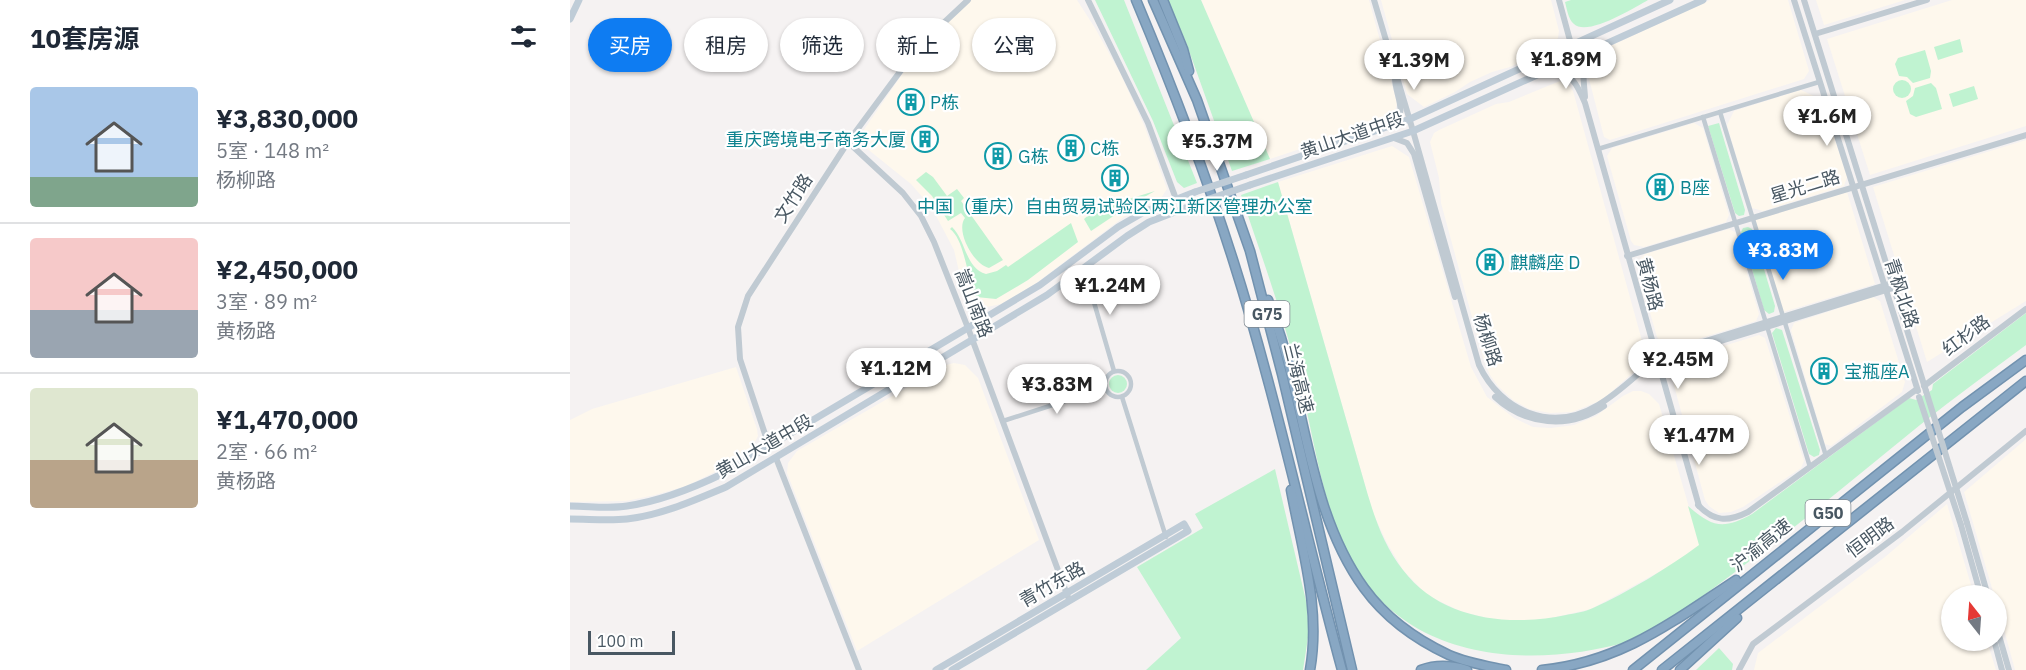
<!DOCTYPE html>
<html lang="zh">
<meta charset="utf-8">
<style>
body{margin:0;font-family:"IBM Plex Sans","Noto Sans SC",sans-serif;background:#f2f2f3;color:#1f2937;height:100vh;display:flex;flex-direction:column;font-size:22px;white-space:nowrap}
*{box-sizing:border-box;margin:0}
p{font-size:20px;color:#747a83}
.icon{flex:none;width:33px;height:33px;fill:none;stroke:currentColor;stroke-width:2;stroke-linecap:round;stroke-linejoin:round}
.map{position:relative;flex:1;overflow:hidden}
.side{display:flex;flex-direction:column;background:#fff;width:570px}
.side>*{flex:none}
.hud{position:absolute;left:18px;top:18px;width:570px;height:54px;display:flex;gap:12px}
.needle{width:39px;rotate:343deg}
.tools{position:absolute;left:1371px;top:585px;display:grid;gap:12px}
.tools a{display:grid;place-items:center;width:66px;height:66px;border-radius:50%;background:#fff;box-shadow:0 2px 4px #0004;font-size:30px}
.scale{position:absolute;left:18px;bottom:15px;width:87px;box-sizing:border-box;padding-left:6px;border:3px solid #485762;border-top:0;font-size:16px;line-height:21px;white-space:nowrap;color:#485762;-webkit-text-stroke:4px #fff;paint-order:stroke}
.price{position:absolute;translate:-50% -51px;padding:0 14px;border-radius:21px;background:#fff;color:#222;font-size:20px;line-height:39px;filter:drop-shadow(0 2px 3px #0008)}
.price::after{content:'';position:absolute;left:50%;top:36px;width:18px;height:14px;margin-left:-9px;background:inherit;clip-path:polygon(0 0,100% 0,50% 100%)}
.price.current{background:#0e7cf2;color:#fff}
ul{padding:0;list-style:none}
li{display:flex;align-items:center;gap:18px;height:150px;padding:0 30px}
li+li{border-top:2px solid #e0e1e3}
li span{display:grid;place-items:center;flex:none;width:168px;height:120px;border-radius:6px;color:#555}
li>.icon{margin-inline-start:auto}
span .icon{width:72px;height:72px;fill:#fffc;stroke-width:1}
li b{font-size:26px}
h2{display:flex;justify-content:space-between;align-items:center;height:72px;padding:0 30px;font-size:26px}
.chip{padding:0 21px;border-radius:27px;background:#fff;box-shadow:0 2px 4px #0004;font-size:21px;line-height:54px}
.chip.current{background:#0e7cf2;color:#fff}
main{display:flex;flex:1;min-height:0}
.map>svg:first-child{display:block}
</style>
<main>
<section class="side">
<h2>10套房源<svg class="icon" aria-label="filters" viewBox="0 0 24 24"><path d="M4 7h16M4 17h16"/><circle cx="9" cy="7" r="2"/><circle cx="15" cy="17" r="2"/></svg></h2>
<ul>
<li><span style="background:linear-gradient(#a9c7e8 75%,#7fa58c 0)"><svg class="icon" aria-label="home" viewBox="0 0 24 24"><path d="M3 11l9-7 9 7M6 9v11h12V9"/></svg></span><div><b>¥3,830,000</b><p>5室 · 148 m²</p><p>杨柳路</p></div></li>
<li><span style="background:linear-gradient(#f6c9c9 60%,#9aa5b1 0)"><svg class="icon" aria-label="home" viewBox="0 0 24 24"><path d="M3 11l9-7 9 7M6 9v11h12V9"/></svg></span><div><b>¥2,450,000</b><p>3室 · 89 m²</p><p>黄杨路</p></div></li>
<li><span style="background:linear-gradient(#dfe7d0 60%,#b9a48a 0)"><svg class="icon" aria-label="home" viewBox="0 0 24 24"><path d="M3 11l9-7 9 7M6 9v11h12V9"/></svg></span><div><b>¥1,470,000</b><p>2室 · 66 m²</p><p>黄杨路</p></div></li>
</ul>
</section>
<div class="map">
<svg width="1456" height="670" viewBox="0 0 1456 670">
<rect width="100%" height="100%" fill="#f5f2f2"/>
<!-- commercial -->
<g fill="#fef8ed">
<polygon points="401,0 507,0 525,28 550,73 574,125 597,189 591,198 555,216 465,284 431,304 417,307 404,302 398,297 392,284 384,250 362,208 341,184 295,147 293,131 351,47"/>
<polygon points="631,0 799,0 827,103 824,116 820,119 700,159"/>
<polygon points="811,0 981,0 989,31 988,38 980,49 940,67 922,72 900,82 885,92 854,107 837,94"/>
<polygon points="1140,0 1218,0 1239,71 1234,79 1040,140 1034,137 1018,75 1019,64 1023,54"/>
<polygon points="1246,0 1335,0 1254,25"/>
<polygon points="1382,0 1456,0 1456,126 1300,175 1257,39"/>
<polygon points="990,81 999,86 1003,91 1074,348 1074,356 1067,369 1032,400 1002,412 980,413 959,409 943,400 928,386 920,375 914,361 871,203 869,178 860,142 864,133 869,130 926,104 939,102"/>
<polygon points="1231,90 1252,100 1277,177 1274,186 1193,211 1182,208 1157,125 1164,111"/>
<polygon points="1124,123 1133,128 1159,215 1156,222 1074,247 1064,245 1061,241 1037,156 1042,148"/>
<polygon points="1456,140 1456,301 1357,362 1303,187"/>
<polygon points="822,146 839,157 901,367 917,397 944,418 963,427 981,428 1004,425 1026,416 1053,396 1063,391 1071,391 1079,394 1089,404 1130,545 1107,562 1021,609 972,620 929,621 890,611 857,595 833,570 817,543 803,513 708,182"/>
<polygon points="1277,192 1305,284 1213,312 1185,220"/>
<polygon points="1159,229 1165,232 1189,314 1186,321 1102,347 1095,346 1087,337 1068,271 1070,259 1075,254"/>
<polygon points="1303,297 1310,301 1335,382 1332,392 1261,446 1255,444 1221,330 1224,323"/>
<polygon points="1189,335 1195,338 1234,461 1231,468 1173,507 1161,512 1149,513 1139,506 1135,500 1102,378 1103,369 1105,364 1115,358"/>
<polygon points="384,363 395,365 408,378 469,540 287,651 217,473 218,463 227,451 376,365"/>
<polygon points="166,367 187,429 188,436 181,450 151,469 116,486 85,495 56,501 0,502 0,420 22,409"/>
<polygon points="1456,439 1456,670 1445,670 1427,604 1426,596 1424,595 1394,492"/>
<polygon points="1377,504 1404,595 1382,596 1382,640 1417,641 1426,670 1184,670 1188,653 1315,557"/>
</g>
<!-- green -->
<g fill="#c0f3d1">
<polygon points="525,0 554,0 627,183 614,188 607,182 583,121"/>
<polygon points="598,0 631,0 700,159 662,171 617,45"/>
<path d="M1001 0H1078C1064 8 1017 37 1004 24 998 19 997 9 995 2Z"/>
<polygon points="1390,39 1393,52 1368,60 1364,47"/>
<polygon points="1355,50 1361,71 1360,78 1343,83 1337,77 1329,76 1325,64 1328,58"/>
<circle cx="1332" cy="89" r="9"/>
<polygon points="1361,83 1366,88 1372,109 1346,117 1340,114 1336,101 1343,96 1345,88"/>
<polygon points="1404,86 1408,99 1383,107 1379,94"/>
<polygon points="1149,123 1175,210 1174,215 1169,216 1165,213 1138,126"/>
<path d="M356 172 363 177 377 196 387 189 394 198 391 201 433 260 419 268C404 265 385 231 395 218L391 213 378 221 362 196 346 180Z"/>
<path d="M708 182 793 478C802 510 812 544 833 570 871 620 939 627 996 615 1005 613 1015 612 1023 608 1058 592 1098 568 1129 545L1118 506C1142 527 1153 530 1182 514L1339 398 1346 400 1362 390 1363 384 1456 313V345C1421 371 1385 397 1350 425 1294 470 1239 517 1181 560 1142 589 1104 620 1061 641 959 670 835 662 780 558 749 499 744 430 726 367 711 309 690 252 671 195Z"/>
<polygon points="585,191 560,205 521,231 514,219 534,202 549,202"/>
<path d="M501 223 508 242 458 280 426 299 406 297C397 279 395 240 380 229L382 227C396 240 395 268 416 274L427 271 436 265 438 267Z"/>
<polygon points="1178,227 1182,229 1205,306 1204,312 1199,314 1194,310 1171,232 1173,228"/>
<polygon points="1206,328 1212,330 1250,450 1249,455 1244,457 1239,454 1202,333"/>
<circle cx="548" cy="384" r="9"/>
<polygon points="705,469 737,605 739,631 733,670 576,670 611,638 567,567 633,528 625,514"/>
<polygon points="1149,648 1163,664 1162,670 1126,670"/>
</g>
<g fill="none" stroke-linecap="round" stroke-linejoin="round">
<defs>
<g id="motorway">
<path d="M566 0C602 86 635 172 663 260 706 395 735 534 772 670"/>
<polyline points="583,0 627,100 680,251 712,374 782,670"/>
<polyline points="593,0 613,49 619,71"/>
<path d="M698 300C707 324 715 349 721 374 739 446 749 526 794 588 815 617 847 640 879 655 897 663 917 666 936 670"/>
<path d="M721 490C732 550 751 609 740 670"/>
<path d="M851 670C867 664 881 665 897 670"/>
<path d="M972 670C1051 662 1102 622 1166 580"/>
<polyline points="1063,670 1392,407 1456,360"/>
<polyline points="1092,670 1456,381"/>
<polyline points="1110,670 1167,618"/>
</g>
</defs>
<!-- motorway casing -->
<use href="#motorway" stroke="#7292af" stroke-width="11"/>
<!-- minor -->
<g stroke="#c0cad2" stroke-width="4.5">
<polyline points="1150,112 1256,456"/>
<polyline points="1133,117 1240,467"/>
<polyline points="1028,149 1249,82"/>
<polyline points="514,268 544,371"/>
<circle cx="548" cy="384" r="13"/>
<polyline points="552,397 596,537"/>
<polyline points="433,421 535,388"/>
</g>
<!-- tertiary -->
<g stroke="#c0cad2" stroke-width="6">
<polyline points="518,0 578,123 606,199"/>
<path d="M804 0 843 131 909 365C931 412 982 433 1028 405 1049 393 1067 374 1086 359L1094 354 1322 283"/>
<polyline points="989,0 1005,59"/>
<polyline points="1224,0 1348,391"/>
<polyline points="1234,0 1356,391"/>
<polyline points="1245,34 1357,0"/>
<path d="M979 71C1002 72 1007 84 1015 103L1129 506"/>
<path d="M1015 97C1014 79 1009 63 1024 51"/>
<path d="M824 124C838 112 825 94 825 78"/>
<polyline points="824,138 837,143 844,154 885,297"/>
<polyline points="278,142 333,193 351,216 364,242 398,328 498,597"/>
<polyline points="1057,256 1456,135"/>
<polyline points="1079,370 1088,362 1102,356 1323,288"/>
<polyline points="1354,386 1456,309"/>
<path d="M925 397C955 425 999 430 1034 406"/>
<polyline points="199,446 170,359 168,327 178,296 278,142 349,46 398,0"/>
<polyline points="206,458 289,670"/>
<path d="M1128 505C1144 522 1158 522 1178 512L1347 389"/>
<polyline points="1397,523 1418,596"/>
<polyline points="1391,525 1411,596"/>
<polyline points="1426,625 1439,670"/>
<polyline points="1424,640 1432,670"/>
<polyline points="1169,670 1183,644 1332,532 1456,431"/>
</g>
<!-- secondary -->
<g stroke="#bfccd7" stroke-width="7">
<polyline points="0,19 9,0"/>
<polyline points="676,175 840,119 1100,0"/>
<polyline points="680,185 843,131 1133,0"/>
<path d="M0 506C19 506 39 509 57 506 91 501 121 489 152 474L470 285 548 227 574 212 625 192"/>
<path d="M0 519C19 519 39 521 57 519 92 515 125 500 156 487L477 295 557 236 579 222 628 203"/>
<polyline points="366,670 614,524 618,531 382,670"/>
</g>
<!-- motorway -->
<use href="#motorway" stroke="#88a7c3" stroke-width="8"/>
<!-- tertiary-bridge -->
<g stroke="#c0cad2" stroke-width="6">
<polyline points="1356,391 1397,523"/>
<polyline points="1349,397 1391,525"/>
</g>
<!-- secondary-bridge -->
<g stroke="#bfccd7" stroke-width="7">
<polyline points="625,192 676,175"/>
<polyline points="628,203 680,185"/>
</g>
</g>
<!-- icons -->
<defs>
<symbol id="building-ring" viewBox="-11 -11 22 22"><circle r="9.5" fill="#fff" stroke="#0f9aa8" stroke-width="1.5"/><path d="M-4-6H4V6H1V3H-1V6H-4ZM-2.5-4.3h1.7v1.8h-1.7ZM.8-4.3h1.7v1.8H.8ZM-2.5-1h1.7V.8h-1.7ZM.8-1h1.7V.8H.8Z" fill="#0f9aa8"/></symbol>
</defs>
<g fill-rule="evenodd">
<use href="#building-ring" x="326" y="87" width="30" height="30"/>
<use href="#building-ring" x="340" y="124" width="30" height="30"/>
<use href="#building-ring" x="486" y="133" width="30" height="30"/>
<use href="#building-ring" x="413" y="141" width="30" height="30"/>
<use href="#building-ring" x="530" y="163" width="30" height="30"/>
<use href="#building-ring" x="1075" y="172" width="30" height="30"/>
<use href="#building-ring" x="905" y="247" width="30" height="30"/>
<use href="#building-ring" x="1239" y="356" width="30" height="30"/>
</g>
<g text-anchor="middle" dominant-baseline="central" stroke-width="4.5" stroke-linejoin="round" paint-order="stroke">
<!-- shield labels -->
<g fill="#fff" stroke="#7f8991" stroke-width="1.5">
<rect x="674.5" y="301" width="45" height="26" rx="4.5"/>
<rect x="1235.5" y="500" width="45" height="26" rx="4.5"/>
</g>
<g font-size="16" font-weight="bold" fill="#485762">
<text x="697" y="314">G75</text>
<text x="1258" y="513">G50</text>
</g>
<!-- culture labels -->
<g font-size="18" fill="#0d838f" stroke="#fff" text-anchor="start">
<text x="360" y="102">P栋</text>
<text x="336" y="139" text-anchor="end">重庆跨境电子商务大厦</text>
<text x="520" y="148">C栋</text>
<text x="448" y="156">G栋</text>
<text x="1110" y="187">B座</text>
<text x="545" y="206" text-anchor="middle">中国（重庆）自由贸易试验区两江新区管理办公室</text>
<text x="940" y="262">麒麟座 D</text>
<text x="1274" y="371">宝瓶座A</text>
</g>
<!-- street labels -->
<g font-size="18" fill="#485762" stroke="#fff">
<text transform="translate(782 135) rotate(-19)">黄山大道中段</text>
<text transform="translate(1235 186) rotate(-17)">星光二路</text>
<text transform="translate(223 198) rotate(-57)">文竹路</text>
<text transform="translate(1080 284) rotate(75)">黄杨路</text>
<text transform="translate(1332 293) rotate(72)">青枫北路</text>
<text transform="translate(404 303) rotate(69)">嵩山南路</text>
<text transform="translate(1396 335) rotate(-37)">红杉路</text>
<text transform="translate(918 340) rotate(72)">杨柳路</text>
<text transform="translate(729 378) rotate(76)">兰海高速</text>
<text transform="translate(194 446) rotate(-30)">黄山大道中段</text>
<text transform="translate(1300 537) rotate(-37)">恒明路</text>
<text transform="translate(1191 545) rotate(-39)">沪渝高速</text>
<text transform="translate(482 584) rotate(-30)">青竹东路</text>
</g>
</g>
</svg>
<div class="tools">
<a><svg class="needle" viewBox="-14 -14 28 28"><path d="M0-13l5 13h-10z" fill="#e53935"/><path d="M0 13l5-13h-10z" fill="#747a83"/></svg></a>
</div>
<div class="scale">100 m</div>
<b class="price" style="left:996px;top:90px">¥1.89M</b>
<b class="price" style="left:844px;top:91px">¥1.39M</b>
<b class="price" style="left:1257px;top:147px">¥1.6M</b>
<b class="price" style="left:647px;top:172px">¥5.37M</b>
<b class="price current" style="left:1213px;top:281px">¥3.83M</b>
<b class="price" style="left:540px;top:316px">¥1.24M</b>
<b class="price" style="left:1108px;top:390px">¥2.45M</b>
<b class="price" style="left:326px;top:399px">¥1.12M</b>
<b class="price" style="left:487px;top:415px">¥3.83M</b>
<b class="price" style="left:1129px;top:466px">¥1.47M</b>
<div class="hud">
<a class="chip current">买房</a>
<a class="chip">租房</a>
<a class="chip">筛选</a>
<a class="chip">新上</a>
<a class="chip">公寓</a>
</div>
</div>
</main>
